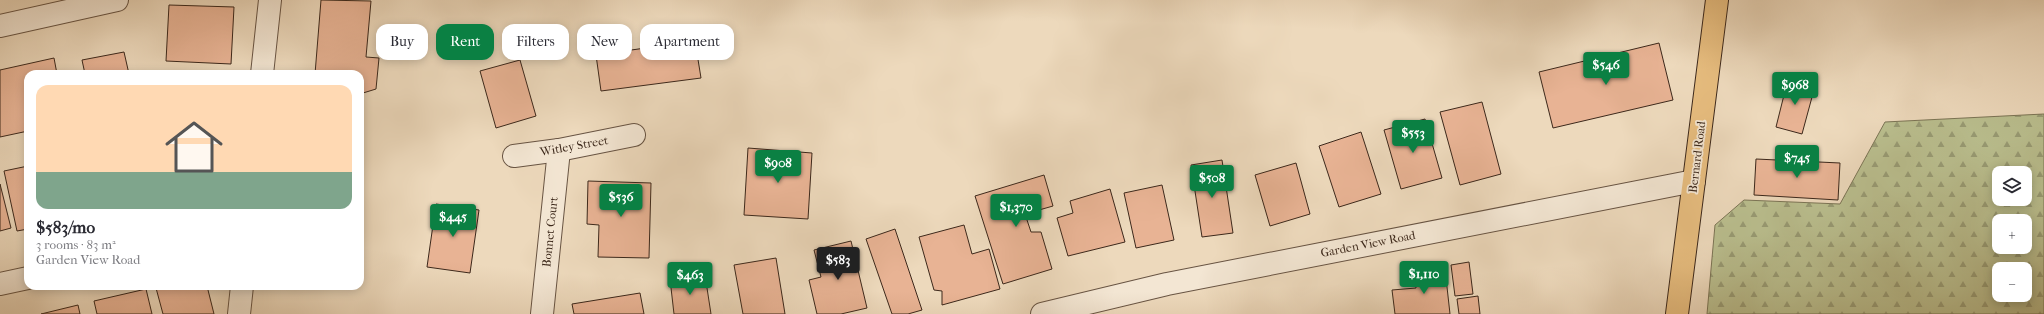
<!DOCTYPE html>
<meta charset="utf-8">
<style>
body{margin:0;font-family:"IM FELL French Canon",serif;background:#f2f2f3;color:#2b2b33;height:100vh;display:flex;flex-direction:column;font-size:15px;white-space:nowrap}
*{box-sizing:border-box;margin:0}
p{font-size:13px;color:#7c7c81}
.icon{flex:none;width:22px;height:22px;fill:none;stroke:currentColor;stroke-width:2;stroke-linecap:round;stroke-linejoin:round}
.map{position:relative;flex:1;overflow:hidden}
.side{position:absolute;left:24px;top:70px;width:340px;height:220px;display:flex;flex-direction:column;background:#fff;border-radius:12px;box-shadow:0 2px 10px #0003}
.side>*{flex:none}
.guide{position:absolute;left:376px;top:24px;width:380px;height:36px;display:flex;gap:8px}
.fabs{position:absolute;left:1992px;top:166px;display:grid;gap:8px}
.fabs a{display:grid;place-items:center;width:40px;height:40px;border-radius:8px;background:#fff;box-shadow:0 2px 10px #0003;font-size:20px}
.price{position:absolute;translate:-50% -34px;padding:0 9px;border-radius:4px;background:#0b8043;color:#fff;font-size:13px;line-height:26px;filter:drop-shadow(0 1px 2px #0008)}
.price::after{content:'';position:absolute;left:50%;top:24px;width:12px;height:9px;margin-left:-6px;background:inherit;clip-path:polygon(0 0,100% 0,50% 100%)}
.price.on{background:#222;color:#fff}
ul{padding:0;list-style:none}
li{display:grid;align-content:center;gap:8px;height:212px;padding:0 12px}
li span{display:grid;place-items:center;height:124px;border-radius:12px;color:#555}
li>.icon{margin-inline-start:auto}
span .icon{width:72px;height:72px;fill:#fffc;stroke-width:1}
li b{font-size:17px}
.chip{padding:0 14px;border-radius:12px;background:#fff;box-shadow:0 2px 10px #0003;font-size:14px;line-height:36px}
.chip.on{background:#0b8043;color:#fff}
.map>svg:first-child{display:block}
</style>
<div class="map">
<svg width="2044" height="314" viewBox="0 0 2044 314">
<defs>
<pattern id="forest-firs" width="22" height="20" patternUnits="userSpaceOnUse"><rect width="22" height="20" fill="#babf8f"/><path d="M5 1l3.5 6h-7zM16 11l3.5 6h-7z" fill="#989b74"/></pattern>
</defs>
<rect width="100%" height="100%" fill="#edd9bc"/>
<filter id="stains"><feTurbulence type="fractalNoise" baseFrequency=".005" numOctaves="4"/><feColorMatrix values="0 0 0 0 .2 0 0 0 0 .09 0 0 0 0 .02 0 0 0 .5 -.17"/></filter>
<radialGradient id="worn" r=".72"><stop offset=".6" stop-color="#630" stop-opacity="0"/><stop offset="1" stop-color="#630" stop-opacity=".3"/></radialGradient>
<!-- forest -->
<path fill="url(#forest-firs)" stroke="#7b7455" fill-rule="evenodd" d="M2044 114V314H1707L1715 225 1744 200 1840 204 1885 122ZM1999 173H2025V199H1999ZM1999 221H2025V247H1999ZM1999 269H2025V295H1999Z"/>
<!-- building -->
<g fill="#e8b394" stroke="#3c281b">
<polygon points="321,0 371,1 366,57 379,58 376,89 363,93 361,112 360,74 315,74"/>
<polygon points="169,5 234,7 231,64 166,61"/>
<polygon points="695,41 701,78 601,91 596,55"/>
<polygon points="1659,43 1673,100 1553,128 1539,72"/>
<polygon points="124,52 129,74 85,74 82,60"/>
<polygon points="54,58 57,74 28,74 28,131 0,137 0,70"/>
<polygon points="520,60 536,116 496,128 480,71"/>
<polygon points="1788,79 1815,86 1802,134 1776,127"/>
<polygon points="1482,102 1501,174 1460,185 1440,112"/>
<polygon points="1425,119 1442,178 1401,189 1384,130"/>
<polygon points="1361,132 1381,194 1339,207 1319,146"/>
<polygon points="748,148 812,153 808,219 744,215"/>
<polygon points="1756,159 1840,163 1838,200 1754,195"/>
<polygon points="1222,160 1233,233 1202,237 1191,165"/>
<polygon points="1296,163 1310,214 1270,226 1255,175"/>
<polygon points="28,166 28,229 17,231 4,171"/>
<polygon points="1044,175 1053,206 1025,214 1031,232 1041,232 1052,269 1003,284 975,196"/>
<polygon points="588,181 651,183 649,258 598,257 599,225 587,224"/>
<polygon points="0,184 11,228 0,231"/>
<polygon points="1162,185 1174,240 1136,248 1124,193"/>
<polygon points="1110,189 1125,242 1068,256 1057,218 1073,213 1070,201"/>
<polygon points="436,204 479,210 470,273 427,267"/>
<polygon points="964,225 972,254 989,249 1000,289 942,305 942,291 934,290 919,237"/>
<polygon points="895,229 922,310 908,314 892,314 866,239"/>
<polygon points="851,241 867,308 841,314 817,314 809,280 821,277 814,250"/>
<polygon points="776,258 785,314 743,314 734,265"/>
<polygon points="1469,262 1473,294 1455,296 1451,265"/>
<polygon points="1445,269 1450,314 1395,314 1392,290 1416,288 1415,272"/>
<polygon points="705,275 711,314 674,314 670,279"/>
<polygon points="165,286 207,286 214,314 163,314 156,288"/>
<polygon points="146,289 152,314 97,314 94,301"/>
<polygon points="640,293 644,314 574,314 572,304"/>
<polygon points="1478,296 1480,314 1459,314 1457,299"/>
<polygon points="78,305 80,314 41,314"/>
</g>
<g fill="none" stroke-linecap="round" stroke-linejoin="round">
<defs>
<g id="minor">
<polyline points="0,26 117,0"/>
<polyline points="262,74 270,0"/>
<polyline points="514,156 559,150 634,135"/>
<polyline points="0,284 28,278"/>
<polyline points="239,314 242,286"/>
<polyline points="542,314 559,150"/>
<polyline points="1042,314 1167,284 1694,181"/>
</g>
<polyline id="major" points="1677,314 1717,0"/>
</defs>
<!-- minor casing -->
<use href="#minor" stroke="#685443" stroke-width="24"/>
<!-- major casing -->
<use href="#major" stroke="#3c281b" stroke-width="24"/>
<!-- minor -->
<use href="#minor" stroke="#f3e6d3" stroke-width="22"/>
<!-- major -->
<use href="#major" stroke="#e6bc7e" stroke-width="22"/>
</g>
<g text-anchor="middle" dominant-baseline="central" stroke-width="3.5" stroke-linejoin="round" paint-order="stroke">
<!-- street labels -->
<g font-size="12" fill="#3c281b" stroke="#f3e6d3">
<text transform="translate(574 146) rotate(-10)">Witley Street</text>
<text transform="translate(1697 157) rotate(-83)">Bernard Road</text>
<text transform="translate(550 232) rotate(-84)">Bonnet Court</text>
<text transform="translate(1368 244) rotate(-11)">Garden View Road</text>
</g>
</g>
<rect width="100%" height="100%" filter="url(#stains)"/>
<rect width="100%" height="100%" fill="url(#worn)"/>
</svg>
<div class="fabs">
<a><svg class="icon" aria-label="layers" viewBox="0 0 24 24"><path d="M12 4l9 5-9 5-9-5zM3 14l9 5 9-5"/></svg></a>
<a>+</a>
<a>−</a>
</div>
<b class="price" style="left:1606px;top:86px">$546</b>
<b class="price" style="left:1795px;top:106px">$968</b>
<b class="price" style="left:1413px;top:154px">$553</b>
<b class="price" style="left:1797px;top:179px">$745</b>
<b class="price" style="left:778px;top:184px">$908</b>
<b class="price" style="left:1212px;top:199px">$508</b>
<b class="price" style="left:621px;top:218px">$536</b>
<b class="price" style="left:1016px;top:228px">$1,370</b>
<b class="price" style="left:453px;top:238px">$445</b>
<b class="price on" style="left:838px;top:281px">$583</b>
<b class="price" style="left:1424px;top:295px">$1,110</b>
<b class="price" style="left:690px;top:296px">$463</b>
<div class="guide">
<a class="chip">Buy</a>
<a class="chip on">Rent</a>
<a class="chip">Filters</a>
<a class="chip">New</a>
<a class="chip">Apartment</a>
</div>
<section class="side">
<ul>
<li><span style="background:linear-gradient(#ffd9b3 70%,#7fa58c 0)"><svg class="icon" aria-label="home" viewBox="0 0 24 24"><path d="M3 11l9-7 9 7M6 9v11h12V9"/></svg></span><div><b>$583/mo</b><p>3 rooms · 83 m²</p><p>Garden View Road</p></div></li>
</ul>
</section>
</div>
